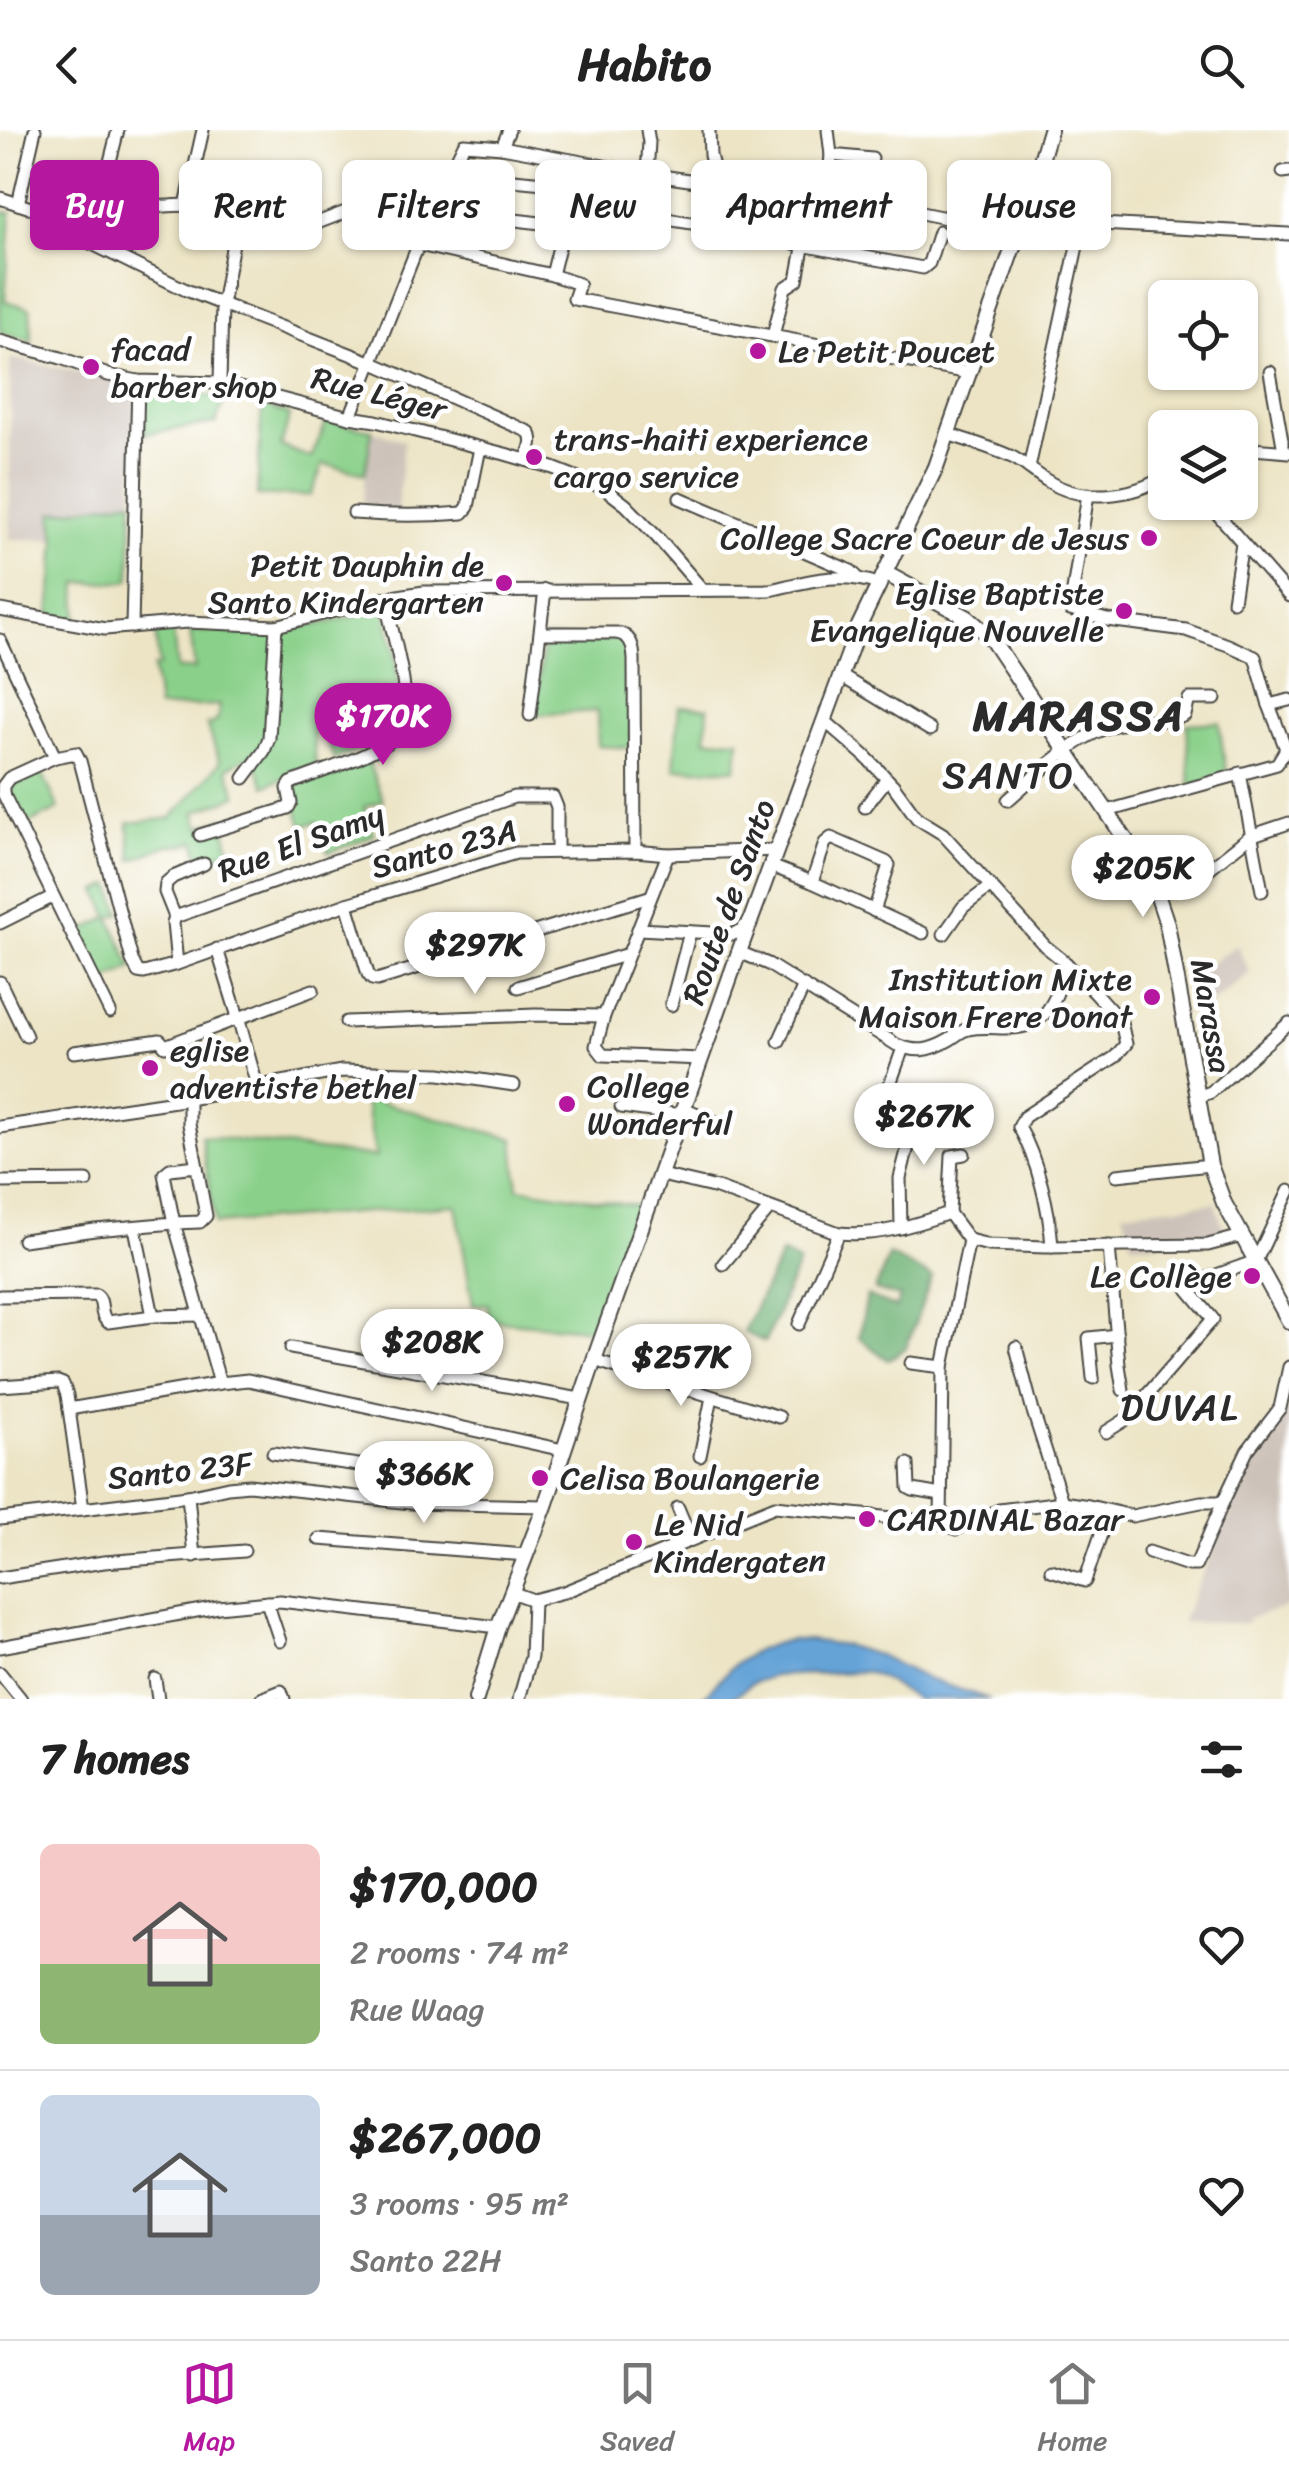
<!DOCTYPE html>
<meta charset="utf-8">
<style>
body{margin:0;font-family:Sriracha,sans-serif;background:#f6f6f6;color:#222;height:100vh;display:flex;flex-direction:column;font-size:38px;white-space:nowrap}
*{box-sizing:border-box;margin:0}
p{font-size:32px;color:#767676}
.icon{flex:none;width:55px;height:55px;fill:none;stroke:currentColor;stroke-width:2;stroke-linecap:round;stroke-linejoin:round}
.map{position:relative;height:1569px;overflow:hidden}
.details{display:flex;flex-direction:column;background:#fff;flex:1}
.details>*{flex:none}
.guide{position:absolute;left:30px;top:30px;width:1230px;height:90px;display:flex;gap:20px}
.tools{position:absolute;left:1148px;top:150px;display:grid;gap:20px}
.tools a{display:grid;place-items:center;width:110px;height:110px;border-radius:15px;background:#fff;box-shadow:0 2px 8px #0004;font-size:50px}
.price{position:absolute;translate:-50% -85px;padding:0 22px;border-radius:35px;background:#fff;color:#222;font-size:32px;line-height:65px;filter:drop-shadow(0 2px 5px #0008)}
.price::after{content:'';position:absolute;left:50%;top:60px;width:30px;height:22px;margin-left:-15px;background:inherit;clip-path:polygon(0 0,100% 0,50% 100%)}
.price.active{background:#b5179e;color:#fff}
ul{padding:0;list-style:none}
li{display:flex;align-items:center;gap:30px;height:250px;padding:0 40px}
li+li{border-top:2px solid #e0e0e0}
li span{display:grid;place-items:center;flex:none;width:280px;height:200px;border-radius:15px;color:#555}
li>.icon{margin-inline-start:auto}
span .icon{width:120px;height:120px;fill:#fffc;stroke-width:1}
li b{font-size:42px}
h2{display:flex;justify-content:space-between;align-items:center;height:120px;padding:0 40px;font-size:42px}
.pill{padding:0 35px;border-radius:15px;background:#fff;box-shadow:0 2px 8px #0004;font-size:35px;line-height:90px}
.pill.active{background:#b5179e;color:#fff}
header{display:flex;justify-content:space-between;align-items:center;height:130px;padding:0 40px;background:#fff;font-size:45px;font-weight:800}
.tab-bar{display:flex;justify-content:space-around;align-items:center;height:140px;border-top:2px solid #e0e0e0;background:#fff;font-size:28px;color:#767676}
.tab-bar a{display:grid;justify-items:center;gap:5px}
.tab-bar .active{color:#b5179e}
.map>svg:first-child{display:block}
</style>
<header><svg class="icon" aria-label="back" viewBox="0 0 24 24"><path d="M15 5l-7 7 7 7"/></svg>Habito<svg class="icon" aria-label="search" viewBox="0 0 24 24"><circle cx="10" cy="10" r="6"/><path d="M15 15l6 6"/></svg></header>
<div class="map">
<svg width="1289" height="1569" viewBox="0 0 1289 1569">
<rect width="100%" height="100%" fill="#fff"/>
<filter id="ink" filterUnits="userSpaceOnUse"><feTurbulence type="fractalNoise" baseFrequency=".01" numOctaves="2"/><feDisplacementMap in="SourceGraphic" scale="20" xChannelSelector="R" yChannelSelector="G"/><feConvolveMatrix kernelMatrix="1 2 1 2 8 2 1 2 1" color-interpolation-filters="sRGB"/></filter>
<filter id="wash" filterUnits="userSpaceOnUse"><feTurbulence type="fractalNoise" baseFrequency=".0048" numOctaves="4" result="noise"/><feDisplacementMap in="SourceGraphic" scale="40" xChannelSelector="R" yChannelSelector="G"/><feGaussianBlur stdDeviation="2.25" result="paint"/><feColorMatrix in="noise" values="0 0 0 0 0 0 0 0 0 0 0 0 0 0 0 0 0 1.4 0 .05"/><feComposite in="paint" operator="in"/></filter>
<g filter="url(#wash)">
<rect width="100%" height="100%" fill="#ece4c5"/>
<!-- industrial -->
<g fill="#cdc2b9">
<polygon points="10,228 135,253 133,370 56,410 10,409"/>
<polygon points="372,300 404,311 397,383 362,382 366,329"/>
<polygon points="1237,815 1250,843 1197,885 1192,846"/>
<polygon points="1215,1073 1227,1108 1208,1113 1132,1114 1123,1081"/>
<polygon points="1289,1278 1289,1476 1248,1489 1247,1494 1181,1492 1232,1379 1251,1327"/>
</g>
<!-- green -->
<g fill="#8ad08a" stroke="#5a7e5a" stroke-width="2.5">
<polygon points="0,82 11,82 5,171 30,178 32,211 0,203"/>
<polygon points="143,257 225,268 216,293 144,304"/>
<polygon points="262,275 290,285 281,316 311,328 327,291 372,300 365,344 323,334 311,365 257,366"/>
<polygon points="133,370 130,449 125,452 78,453 77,490 50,485 56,410 52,383"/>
<polygon points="385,479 394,517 403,598 371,616 334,629 323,599 313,602 316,636 265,656 252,625 227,638 237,666 195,682 200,697 223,689 230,720 201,732 195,711 184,715 168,715 132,730 128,693 171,688 220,633 207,594 211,595 218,589 219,575 158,578 153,537 159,536 155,500 173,500 177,539 195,539 190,501 263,503 321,494"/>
<polygon points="544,508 632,509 632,618 598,616 597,581 535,585"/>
<polygon points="679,576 708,578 706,609 740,610 736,639 674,639"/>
<polygon points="1219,592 1227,648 1190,656 1187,594"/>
<polygon points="366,626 383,671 364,677 374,705 328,723 317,692 302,696 290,655"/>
<polygon points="41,641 59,679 25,695 7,659"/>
<polygon points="111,755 121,783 110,788 133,838 102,853 78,803 109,787 98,761"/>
<polygon points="364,968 514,1009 518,1058 641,1076 596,1200 488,1190 488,1174 473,1175 456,1075 215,1094 201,1006 376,1027"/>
</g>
<!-- forest -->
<g fill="#6fb276" stroke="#4d6e50" stroke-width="2.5">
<polygon points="782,1123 799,1132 765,1212 743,1202"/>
<polygon points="889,1125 932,1147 906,1218 888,1230 859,1208 867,1166 896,1178 900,1167 875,1160"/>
</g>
<!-- water -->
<path fill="#65a3d7" stroke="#486781" stroke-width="2.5" d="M790 1510H808L844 1515 881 1526 927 1549 989 1569H916L879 1547 867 1542H854L773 1546 750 1554 732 1569H702C729 1537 748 1518 790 1510Z"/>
</g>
<g filter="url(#ink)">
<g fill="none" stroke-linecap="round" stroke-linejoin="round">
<defs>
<g id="minor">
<polyline points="709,0 710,25 717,54"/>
<polyline points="502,17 509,0"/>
<polyline points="831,25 872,29"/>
<polyline points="580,32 552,145 579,154 574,169 969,243"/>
<polyline points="1283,42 1289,41"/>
<polyline points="647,44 649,12 647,0"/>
<polyline points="493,48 574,56"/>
<polyline points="827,64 831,25 828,0"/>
<path d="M0 68 49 84 70 103 186 160 373 233 529 302C535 311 529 321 526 330"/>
<polyline points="18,74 35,0"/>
<polyline points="570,74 711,96 807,116"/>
<polyline points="1028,74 1082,93 1289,104"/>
<polyline points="186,75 203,0"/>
<polyline points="97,83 118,0"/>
<path d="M49 84C65 84 81 84 97 83 137 81 196 66 232 84L236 96 222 175 220 253"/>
<polyline points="312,95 356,78 432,80 565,96"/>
<polyline points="419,115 552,145"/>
<polyline points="773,206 785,158 797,150 803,118 807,116 923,138 929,133 939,102"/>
<polyline points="0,211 61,228 108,245 138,251 220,253 350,287 376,291 505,324 553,338 604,358 626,375 657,407 702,459"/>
<polyline points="1270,242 1284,321"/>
<polyline points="350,287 432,80 464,14 502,17 647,44 717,54 827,64 946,88 959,69 988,75"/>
<path d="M947 304C970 311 993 318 1014 328 1025 334 1035 343 1046 350 1081 373 1131 368 1165 346"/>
<polyline points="1240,318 1289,322"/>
<polyline points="1029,338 1082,93"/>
<polyline points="1088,364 1070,480 1107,490 1186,500 1228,515 1255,527 1269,575"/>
<polyline points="680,368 851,441 857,447"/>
<polyline points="1207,372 1289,466"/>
<path d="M354 383C390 386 427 386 463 383L468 377 480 318"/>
<polyline points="1233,471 1242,413"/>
<path d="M0 480 105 499 188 492 276 496 385 468 424 462 770 460C809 451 839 441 878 454"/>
<polyline points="132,497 138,251"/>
<path d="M541 503H616C631 505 633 515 634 529L635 721"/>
<polyline points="0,510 55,627 9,648 3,656 3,663 110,882"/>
<polyline points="841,546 930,600"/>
<polyline points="530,585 545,460"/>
<path d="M825 591 865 626 893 655 917 688 943 704 1045 816 1066 833 1096 864 1121 892 1126 914 1115 927 1024 987 1019 997C1037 1028 1050 1081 1052 1117"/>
<polyline points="55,627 76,623 80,631 132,830 138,842 144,843 177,834 347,774 516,723 635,721 668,724 776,720"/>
<polyline points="1240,643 1262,761"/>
<polyline points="244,648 264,621 269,608 276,496"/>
<path d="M1008 670C1038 644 1079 602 1120 594 1138 591 1158 590 1176 589L1185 585 1189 569H1215"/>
<polyline points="865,677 887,649"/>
<polyline points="1107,681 1277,634 1286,619 1269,575 1289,570"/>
<path d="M200 705 288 678 291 673 288 658 291 653C329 638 372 627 404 601 411 561 393 508 385 468"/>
<polyline points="668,724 604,886 596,916 603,925 701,929"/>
<polyline points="771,736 812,752 923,803"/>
<polyline points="812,752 825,713 831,708 886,732 889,735 874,781"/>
<polyline points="1137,755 1152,749"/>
<polyline points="1157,761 1206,741 1250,706 1289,693"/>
<polyline points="347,774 368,844 372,849 377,850 649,767"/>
<polyline points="175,787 165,762 166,753 173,747 204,734"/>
<polyline points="0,793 52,767"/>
<polyline points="638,799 733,804 742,800 749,791"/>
<polyline points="944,804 963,777 991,756"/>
<polyline points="217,819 238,887 257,956"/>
<path d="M739 822 768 834 897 915C917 923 930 921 949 910 956 906 961 900 969 899 987 895 1008 901 1025 896 1052 889 1060 857 1066 833"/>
<polyline points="177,834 173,793 175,787 514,667 553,667 557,677 557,722"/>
<polyline points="0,852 26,906"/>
<polyline points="518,857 628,824"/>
<polyline points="671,875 690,802"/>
<polyline points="346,892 535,885 604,886"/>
<polyline points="779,911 804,856"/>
<polyline points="74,922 160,910 165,916 313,860"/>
<polyline points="1198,967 1211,962 1289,893"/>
<polyline points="189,969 189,994 206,1086 200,1092 174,1093 220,1253"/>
<polyline points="621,977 682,985"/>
<polyline points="684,978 718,993"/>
<polyline points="881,979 903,918"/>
<polyline points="0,997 189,969 342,941 440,944 514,955"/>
<path d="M661 1045 717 1058 839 1103C876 1107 915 1095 949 1083L969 1110"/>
<polyline points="1117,1045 1210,1035"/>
<polyline points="0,1052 87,1051"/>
<polyline points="949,1083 952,1026 964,1024"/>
<polyline points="135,1098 153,1186"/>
<polyline points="901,1098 900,1048 919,974"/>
<polyline points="23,1110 95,1100 174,1093 164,1044 170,1039 197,1036"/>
<polyline points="969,1110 989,1115 1045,1117 1208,1115 1242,1106"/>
<polyline points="1109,1116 1119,1235 1123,1260"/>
<polyline points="723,1134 769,1079"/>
<path d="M0 1166 96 1165C105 1171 98 1185 108 1192L153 1186 201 1185"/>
<polyline points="799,1194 839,1103"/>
<polyline points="1016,1217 1032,1278 1062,1372"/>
<polyline points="291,1218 580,1269"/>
<polyline points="594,1230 779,1287"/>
<polyline points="911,1233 943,1237"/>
<polyline points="1093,1248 1089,1208 1117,1205"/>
<polyline points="0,1256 58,1252 63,1254 67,1265 69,1279"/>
<polyline points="1106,1302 1144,1278 1146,1266 1213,1189 1188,1159 1191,1154 1256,1131 1289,1061"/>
<polyline points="273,1323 443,1347 448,1356 445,1372"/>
<polyline points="700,1326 712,1267"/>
<polyline points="908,1334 909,1358 913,1360 941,1365"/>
<polyline points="188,1366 194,1426"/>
<polyline points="678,1378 691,1409"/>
<polyline points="83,1379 69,1279 220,1253 248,1250 563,1320"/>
<polyline points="0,1389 188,1366 228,1357 249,1355 411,1373 545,1376"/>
<polyline points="941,1393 943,1237 969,1110"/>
<polyline points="319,1409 526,1425"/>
<polyline points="1149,1422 1188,1435 1196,1435 1223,1372"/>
<polyline points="1051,1440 1085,1451 1109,1381"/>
<polyline points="0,1448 104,1432 244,1421"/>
<polyline points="511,1462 533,1470 564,1462 775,1376 941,1393 957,1399 999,1380 1062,1372 1089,1376 1132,1386 1201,1372 1223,1372 1247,1321 1280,1278 1289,1237"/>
<polyline points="267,1472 280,1511"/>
<polyline points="0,1517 218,1477 280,1471 498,1497"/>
<polyline points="0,1543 21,1569"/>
<polyline points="155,1549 158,1569"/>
<polyline points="261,1569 281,1561 284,1569"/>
<polyline points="519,1569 531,1527 533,1470"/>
</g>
<g id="major">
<polyline points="885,443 968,488 990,507 1152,749 1167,794 1210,1035 1224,1073 1289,1191"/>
<polyline points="476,1569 498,1497 545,1376 594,1230 739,822 859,496 936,337 1028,74 1050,0"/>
</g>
</defs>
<!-- minor casing -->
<use href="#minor" stroke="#484742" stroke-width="15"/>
<!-- major casing -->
<use href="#major" stroke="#484742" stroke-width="18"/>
<!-- minor -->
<use href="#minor" stroke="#fff" stroke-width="11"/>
<!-- major -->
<use href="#major" stroke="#fff" stroke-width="14"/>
</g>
</g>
<!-- markers -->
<g fill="#b5179e" stroke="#fff" stroke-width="4">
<circle cx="758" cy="221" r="10"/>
<circle cx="91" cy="237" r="10"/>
<circle cx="534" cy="327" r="10"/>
<circle cx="1149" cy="408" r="10"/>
<circle cx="504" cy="453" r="10"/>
<circle cx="1124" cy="481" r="10"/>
<circle cx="1152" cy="867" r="10"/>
<circle cx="150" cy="938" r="10"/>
<circle cx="567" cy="974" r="10"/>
<circle cx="1252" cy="1146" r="10"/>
<circle cx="540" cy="1348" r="10"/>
<circle cx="867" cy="1389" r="10"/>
<circle cx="634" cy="1412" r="10"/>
</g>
<g text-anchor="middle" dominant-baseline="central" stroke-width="9" stroke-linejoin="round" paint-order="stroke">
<!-- poi labels -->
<g font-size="32" fill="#2b2b2b" stroke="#fff" text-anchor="start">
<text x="111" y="219">facad<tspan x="111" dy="37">barber shop</tspan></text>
<text x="778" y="221">Le Petit Poucet</text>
<text x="554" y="309">trans-haiti experience<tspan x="554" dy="37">cargo service</tspan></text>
<text x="1129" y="408" text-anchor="end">College Sacre Coeur de Jesus</text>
<text x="484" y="435" text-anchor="end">Petit Dauphin de<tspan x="484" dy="37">Santo Kindergarten</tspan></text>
<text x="1104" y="463" text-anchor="end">Eglise Baptiste<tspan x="1104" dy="37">Evangelique Nouvelle</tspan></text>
<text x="1132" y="849" text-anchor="end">Institution Mixte<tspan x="1132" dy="37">Maison Frere Donat</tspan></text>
<text x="170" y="920">eglise<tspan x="170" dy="37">adventiste bethel</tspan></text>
<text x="587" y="956">College<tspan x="587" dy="37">Wonderful</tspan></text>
<text x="1232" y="1146" text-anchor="end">Le Collège</text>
<text x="560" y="1348">Celisa Boulangerie</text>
<text x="887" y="1389">CARDINAL Bazar</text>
<text x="654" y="1394">Le Nid<tspan x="654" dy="37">Kindergaten</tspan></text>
</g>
<!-- street labels -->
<g font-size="32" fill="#2b2b2b" stroke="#fff">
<text transform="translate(379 264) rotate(14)">Rue Léger</text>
<text transform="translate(301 713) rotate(-20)">Rue El Samy</text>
<text transform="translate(444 719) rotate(-15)">Santo 23A</text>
<text transform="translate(729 772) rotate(-70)">Route de Santo</text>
<text transform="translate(1211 886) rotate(80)">Marassa</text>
<text transform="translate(180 1341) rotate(-6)">Santo 23F</text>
</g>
<!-- quarter labels -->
<g font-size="38" letter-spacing="2.5" fill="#2b2b2b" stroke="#fff">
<text x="1009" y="645">SANTO</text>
<text x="1180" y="1277">DUVAL</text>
</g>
<!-- district labels -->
<g font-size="42" font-weight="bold" letter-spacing="2.5" fill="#2b2b2b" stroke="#fff">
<text x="1079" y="586">MARASSA</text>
</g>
</g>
</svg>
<div class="tools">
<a><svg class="icon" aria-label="locate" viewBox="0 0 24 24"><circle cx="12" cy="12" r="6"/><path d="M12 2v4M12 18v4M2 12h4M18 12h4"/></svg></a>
<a><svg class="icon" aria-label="layers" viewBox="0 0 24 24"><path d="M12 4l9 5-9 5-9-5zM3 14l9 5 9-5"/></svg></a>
</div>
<b class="price active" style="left:383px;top:638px">$170K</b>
<b class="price" style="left:1143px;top:790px">$205K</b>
<b class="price" style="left:475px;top:867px">$297K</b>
<b class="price" style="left:924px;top:1038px">$267K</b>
<b class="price" style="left:432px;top:1264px">$208K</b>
<b class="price" style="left:681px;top:1279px">$257K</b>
<b class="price" style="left:424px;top:1396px">$366K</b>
<div class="guide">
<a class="pill active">Buy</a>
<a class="pill">Rent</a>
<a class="pill">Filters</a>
<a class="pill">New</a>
<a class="pill">Apartment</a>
<a class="pill">House</a>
</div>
</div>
<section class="details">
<h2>7 homes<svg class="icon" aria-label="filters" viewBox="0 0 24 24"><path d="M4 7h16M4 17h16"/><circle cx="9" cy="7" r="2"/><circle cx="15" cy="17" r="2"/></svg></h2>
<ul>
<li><span style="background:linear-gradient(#f6c9c9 60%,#8fb573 0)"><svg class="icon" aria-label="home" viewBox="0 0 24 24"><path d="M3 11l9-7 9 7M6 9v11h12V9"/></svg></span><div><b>$170,000</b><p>2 rooms · 74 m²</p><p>Rue Waag</p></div><svg class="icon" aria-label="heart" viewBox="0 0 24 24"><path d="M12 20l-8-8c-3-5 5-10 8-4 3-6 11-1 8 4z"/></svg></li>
<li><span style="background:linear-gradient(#c9d6e8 60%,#9aa5b1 0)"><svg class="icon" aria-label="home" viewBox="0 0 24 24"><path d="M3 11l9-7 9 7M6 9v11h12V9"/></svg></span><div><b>$267,000</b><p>3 rooms · 95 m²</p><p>Santo 22H</p></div><svg class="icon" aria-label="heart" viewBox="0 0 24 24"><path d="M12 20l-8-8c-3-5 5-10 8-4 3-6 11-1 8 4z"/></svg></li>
</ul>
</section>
<nav class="tab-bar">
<a class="active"><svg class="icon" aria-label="map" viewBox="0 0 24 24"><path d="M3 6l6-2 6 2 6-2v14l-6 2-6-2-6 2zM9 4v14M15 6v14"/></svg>Map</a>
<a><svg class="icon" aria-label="saved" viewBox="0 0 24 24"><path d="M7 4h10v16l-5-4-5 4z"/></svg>Saved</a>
<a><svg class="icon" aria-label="home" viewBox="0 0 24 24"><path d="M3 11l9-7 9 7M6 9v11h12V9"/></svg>Home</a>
</nav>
